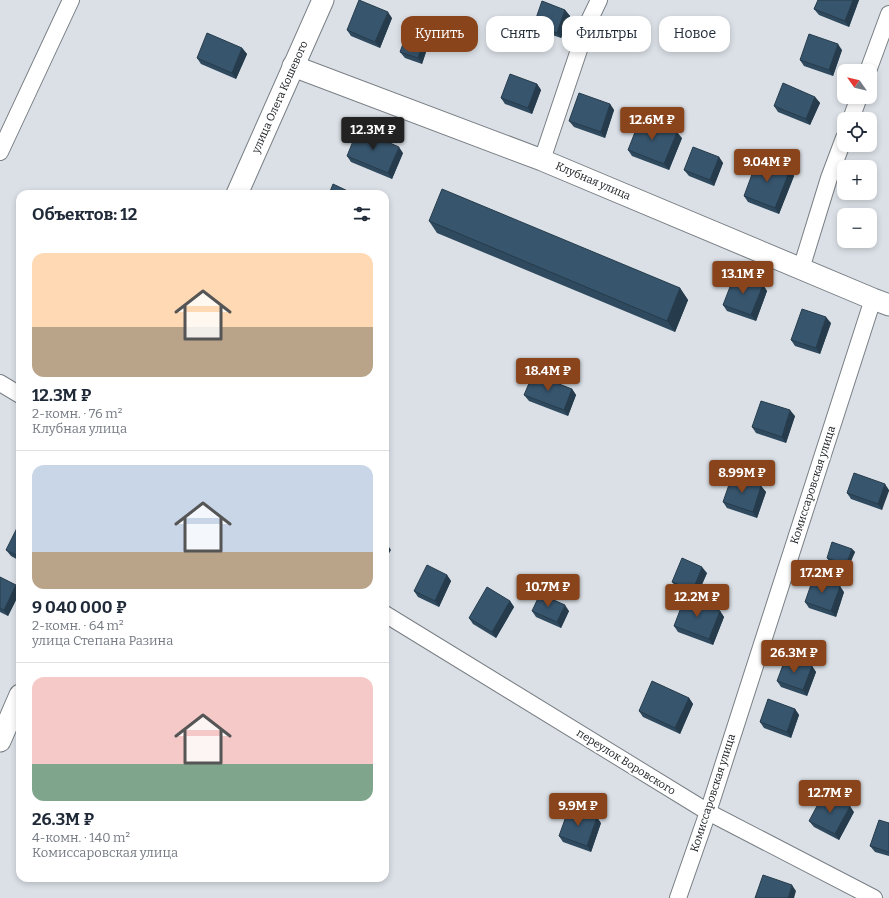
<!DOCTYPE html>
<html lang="ru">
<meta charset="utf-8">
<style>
body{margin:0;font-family:Bitter,serif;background:#f6f6f7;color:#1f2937;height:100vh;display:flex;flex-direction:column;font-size:15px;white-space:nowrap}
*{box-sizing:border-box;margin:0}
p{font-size:13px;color:#747a83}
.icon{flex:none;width:22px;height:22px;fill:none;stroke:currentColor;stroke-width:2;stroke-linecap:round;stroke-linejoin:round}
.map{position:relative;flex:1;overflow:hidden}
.sheet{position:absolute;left:16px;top:190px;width:373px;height:692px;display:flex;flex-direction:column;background:#fff;border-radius:12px;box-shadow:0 2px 6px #0003}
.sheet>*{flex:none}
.guide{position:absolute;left:401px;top:16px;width:380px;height:36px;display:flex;gap:8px}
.needle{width:26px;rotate:304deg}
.controls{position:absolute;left:837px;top:64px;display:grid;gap:8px}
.controls a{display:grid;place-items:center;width:40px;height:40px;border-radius:8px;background:#fff;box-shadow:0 2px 6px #0003;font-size:20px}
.price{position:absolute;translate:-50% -34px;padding:0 9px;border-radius:4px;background:#89441c;color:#fff;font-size:13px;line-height:26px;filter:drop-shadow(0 1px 2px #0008)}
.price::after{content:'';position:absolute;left:50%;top:24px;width:12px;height:9px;margin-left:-6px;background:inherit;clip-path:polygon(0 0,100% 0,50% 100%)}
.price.selected{background:#222;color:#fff}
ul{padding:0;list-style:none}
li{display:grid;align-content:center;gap:8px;height:212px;padding:0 16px}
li+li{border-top:1px solid #e0e1e3}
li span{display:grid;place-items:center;height:124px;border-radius:12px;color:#555}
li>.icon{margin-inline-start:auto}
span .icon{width:72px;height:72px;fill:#fffc;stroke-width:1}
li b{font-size:17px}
h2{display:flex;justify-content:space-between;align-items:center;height:48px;padding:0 16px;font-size:17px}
.chip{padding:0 14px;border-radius:12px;background:#fff;box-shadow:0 2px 6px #0003;font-size:14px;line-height:36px}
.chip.selected{background:#89441c;color:#fff}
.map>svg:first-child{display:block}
</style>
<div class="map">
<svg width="889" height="898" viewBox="0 0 889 898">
<rect width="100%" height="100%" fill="#dae0e6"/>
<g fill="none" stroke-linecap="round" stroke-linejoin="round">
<defs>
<g id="minor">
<polyline points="868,71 889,14"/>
<polyline points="851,119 859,97"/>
<polyline points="0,152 71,0"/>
<polyline points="542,160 588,23 599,0"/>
<polyline points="801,269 829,178 844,138"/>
<polyline points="0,383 20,395"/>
<polyline points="385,614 708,812 874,898"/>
<polyline points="678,898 708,812 873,299"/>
</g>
<g id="tertiary">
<polyline points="293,66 542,160 873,299 889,305"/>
<polyline points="237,194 323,0"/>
<polyline points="0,741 20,695"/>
</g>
</defs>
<!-- minor casing -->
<use href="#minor" stroke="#797f84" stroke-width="18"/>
<!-- tertiary casing -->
<use href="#tertiary" stroke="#797f84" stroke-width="23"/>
<!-- minor -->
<use href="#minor" stroke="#fff" stroke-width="16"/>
<!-- tertiary -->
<use href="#tertiary" stroke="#fff" stroke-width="21"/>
</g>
<!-- wall -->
<g fill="#2f495e">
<polygon points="818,0 859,0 849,27 819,15 814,9"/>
<polygon points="565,10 570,16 561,38 538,30 534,24"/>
<polygon points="392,18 380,48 351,36 347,30"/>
<polygon points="427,31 431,37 422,64 405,58 400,52"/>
<polygon points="242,48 247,54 236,79 201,64 197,58"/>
<polygon points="842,50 833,76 804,66 800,60"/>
<polygon points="537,84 541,90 532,114 505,104 501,98"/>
<polygon points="815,97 820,103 810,125 778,112 774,106"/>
<polygon points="610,104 614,110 605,138 574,127 569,121"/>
<polygon points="682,138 669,170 632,156 628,150"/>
<polygon points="403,153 392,179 351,162 347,156"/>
<polygon points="719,157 723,163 714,186 689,176 684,170"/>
<polygon points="790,170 794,176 779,214 748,202 744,196"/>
<polygon points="429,221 680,288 688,300 675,332 437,233"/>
<polygon points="763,285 767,291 756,321 727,311 723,305"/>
<polygon points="831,323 820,354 795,346 791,340"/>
<polygon points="572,389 576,395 568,416 529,401 524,395"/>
<polygon points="795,416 786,443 756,433 752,427"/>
<polygon points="885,484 882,510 851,499 847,493"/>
<polygon points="761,486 766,492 757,518 727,508 723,502"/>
<polygon points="20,529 20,561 11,556 6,550"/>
<polygon points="852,549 855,552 848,568 829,561 827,558"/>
<polygon points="707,573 697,596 677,588 672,582"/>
<polygon points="447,575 451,581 439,607 418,597 414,591"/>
<polygon points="0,577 20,590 20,592 8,616 0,612"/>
<polygon points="844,592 836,617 809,608 805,602"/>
<polygon points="510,601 514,607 496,638 473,624 469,618"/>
<polygon points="532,611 569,611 561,628 536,617"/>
<polygon points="720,611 724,617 713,645 678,632 674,626"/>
<polygon points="812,666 816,672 807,696 781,687 777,681"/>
<polygon points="689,698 693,704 680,734 643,717 639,711"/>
<polygon points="795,709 799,715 791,738 764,728 760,722"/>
<polygon points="854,812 839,840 814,827 809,821"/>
<polygon points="601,823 591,852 563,842 559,836"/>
<polygon points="889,823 889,856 875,852 870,846"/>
</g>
<!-- shaded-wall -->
<g fill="#263c4c">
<polygon points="853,0 859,0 849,27 845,21"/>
<polygon points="565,10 570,16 561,38 557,33"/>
<polygon points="388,12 392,18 380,48 375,42"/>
<polygon points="427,31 431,37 422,64 418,58"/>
<polygon points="838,44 842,50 833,76 829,70"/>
<polygon points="242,48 247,54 236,79 232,73"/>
<polygon points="537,84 541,90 532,114 528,108"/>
<polygon points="815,97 820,103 810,125 806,119"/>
<polygon points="610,104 614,110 605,138 601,132"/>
<polygon points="677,132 682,138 669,170 664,164"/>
<polygon points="399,147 403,153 392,179 388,173"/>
<polygon points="719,157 723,163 714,186 710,180"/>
<polygon points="790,170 794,176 779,214 775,208"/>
<polygon points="763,285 767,291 756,321 751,315"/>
<polygon points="680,288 688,300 675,332 667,321"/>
<polygon points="826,317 831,323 820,354 816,348"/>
<polygon points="572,389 576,395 568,416 564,410"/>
<polygon points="790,410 795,416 786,443 782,437"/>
<polygon points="885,484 889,490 889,491 882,510 878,504"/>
<polygon points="761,486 766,492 757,518 753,512"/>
<polygon points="387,544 391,550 385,560 385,547"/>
<polygon points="852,549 855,552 848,568 846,565"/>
<polygon points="702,567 707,573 697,596 693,590"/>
<polygon points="447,575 451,581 439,607 435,601"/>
<polygon points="16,585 20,590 20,592 8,616 4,610"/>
<polygon points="840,586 844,592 836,617 831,611"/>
<polygon points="510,601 514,607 496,638 492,632"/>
<polygon points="565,605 569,611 561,628 557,622"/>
<polygon points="720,611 724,617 713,645 709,639"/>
<polygon points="812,666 816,672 807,696 803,690"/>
<polygon points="689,698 693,704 680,734 675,728"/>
<polygon points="795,709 799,715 791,738 787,732"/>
<polygon points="850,806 854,812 839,840 835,834"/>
<polygon points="597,817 601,823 591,852 587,846"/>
<polygon points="792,885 796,891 794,898 788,898"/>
</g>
<!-- building -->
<g fill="#37556d" stroke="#263c4c">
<polygon points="359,0 388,12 375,42 347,30"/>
<polygon points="818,0 853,0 845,21 814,9"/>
<polygon points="542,1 565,10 557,33 534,24"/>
<polygon points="410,25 427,31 418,58 400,52"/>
<polygon points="207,33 242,48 232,73 197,58"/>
<polygon points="809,34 838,44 829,70 800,60"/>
<polygon points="510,74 537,84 528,108 501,98"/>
<polygon points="783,83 815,97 806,119 774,106"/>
<polygon points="579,93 610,104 601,132 569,121"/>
<polygon points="641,117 677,132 664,164 628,150"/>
<polygon points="358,129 399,147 388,173 347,156"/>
<polygon points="693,147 719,157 710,180 684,170"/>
<polygon points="758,158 790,170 775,208 744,196"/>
<polygon points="333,184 354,194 329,194"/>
<polygon points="442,189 680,288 667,321 429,221"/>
<polygon points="735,274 763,285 751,315 723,305"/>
<polygon points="802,309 826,317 816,348 791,340"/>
<polygon points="533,374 572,389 564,410 524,395"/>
<polygon points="761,401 790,410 782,437 752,427"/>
<polygon points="854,473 885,484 878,504 847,493"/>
<polygon points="732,476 761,486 753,512 723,502"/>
<polygon points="17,528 20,529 20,557 6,550"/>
<polygon points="832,542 852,549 846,565 827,558"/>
<polygon points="682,558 702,567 693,590 672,582"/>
<polygon points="427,565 447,575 435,601 414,591"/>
<polygon points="814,576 840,586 831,611 805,602"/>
<polygon points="0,577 16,585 4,610 0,608"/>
<polygon points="487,587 510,601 492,632 469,618"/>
<polygon points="540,594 565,605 557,622 532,611"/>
<polygon points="685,597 720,611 709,639 674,626"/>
<polygon points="786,657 812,666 803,690 777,681"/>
<polygon points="652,681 689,698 675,728 639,711"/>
<polygon points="768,699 795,709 787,732 760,722"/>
<polygon points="824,793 850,806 835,834 809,821"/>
<polygon points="569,808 597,817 587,846 559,836"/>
<polygon points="879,820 889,823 889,852 870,846"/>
<polygon points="763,875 792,885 788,898 755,898"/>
</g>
<g text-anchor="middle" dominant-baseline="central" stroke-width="4" stroke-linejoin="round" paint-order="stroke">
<!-- street labels -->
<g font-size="11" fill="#212426" stroke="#fff">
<text transform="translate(280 97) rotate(-66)">улица Олега Кошевого</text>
<text transform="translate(593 181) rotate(23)">Клубная улица</text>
<text transform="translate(813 485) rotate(-72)">Комиссаровская улица</text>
<text transform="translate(626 762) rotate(32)">переулок Воровского</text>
<text transform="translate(713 793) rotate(-72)">Комиссаровская улица</text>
</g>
</g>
</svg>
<div class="controls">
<a><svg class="needle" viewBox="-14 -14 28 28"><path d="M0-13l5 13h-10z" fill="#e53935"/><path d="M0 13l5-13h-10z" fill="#747a83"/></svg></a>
<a><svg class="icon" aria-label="locate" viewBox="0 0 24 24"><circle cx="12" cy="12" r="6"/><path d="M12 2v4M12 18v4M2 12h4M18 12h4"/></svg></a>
<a>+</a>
<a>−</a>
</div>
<b class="price" style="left:652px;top:141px">12.6M ₽</b>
<b class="price selected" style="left:373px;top:151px">12.3M ₽</b>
<b class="price" style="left:767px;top:183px">9.04M ₽</b>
<b class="price" style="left:743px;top:295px">13.1M ₽</b>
<b class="price" style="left:548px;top:392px">18.4M ₽</b>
<b class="price" style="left:742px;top:494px">8.99M ₽</b>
<b class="price" style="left:822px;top:594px">17.2M ₽</b>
<b class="price" style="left:548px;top:608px">10.7M ₽</b>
<b class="price" style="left:697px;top:618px">12.2M ₽</b>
<b class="price" style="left:794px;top:674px">26.3M ₽</b>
<b class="price" style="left:830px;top:814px">12.7M ₽</b>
<b class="price" style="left:578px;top:827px">9.9M ₽</b>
<div class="guide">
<a class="chip selected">Купить</a>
<a class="chip">Снять</a>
<a class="chip">Фильтры</a>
<a class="chip">Новое</a>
</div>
<section class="sheet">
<h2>Объектов: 12<svg class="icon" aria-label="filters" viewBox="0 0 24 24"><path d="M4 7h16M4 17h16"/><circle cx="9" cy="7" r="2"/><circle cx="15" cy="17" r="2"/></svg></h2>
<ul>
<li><span style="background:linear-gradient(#ffd9b3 60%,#b9a48a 0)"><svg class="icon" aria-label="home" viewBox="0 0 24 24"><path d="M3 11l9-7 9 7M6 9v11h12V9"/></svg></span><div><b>12.3M ₽</b><p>2-комн. · 76 m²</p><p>Клубная улица</p></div></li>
<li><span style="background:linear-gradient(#c9d6e8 70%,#b9a48a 0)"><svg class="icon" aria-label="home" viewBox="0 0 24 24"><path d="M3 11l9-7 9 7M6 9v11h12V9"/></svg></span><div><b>9 040 000 ₽</b><p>2-комн. · 64 m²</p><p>улица Степана Разина</p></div></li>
<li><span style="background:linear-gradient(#f6c9c9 70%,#7fa58c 0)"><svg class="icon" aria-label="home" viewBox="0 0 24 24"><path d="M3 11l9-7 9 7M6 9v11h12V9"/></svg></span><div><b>26.3M ₽</b><p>4-комн. · 140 m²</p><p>Комиссаровская улица</p></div></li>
</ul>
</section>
</div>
